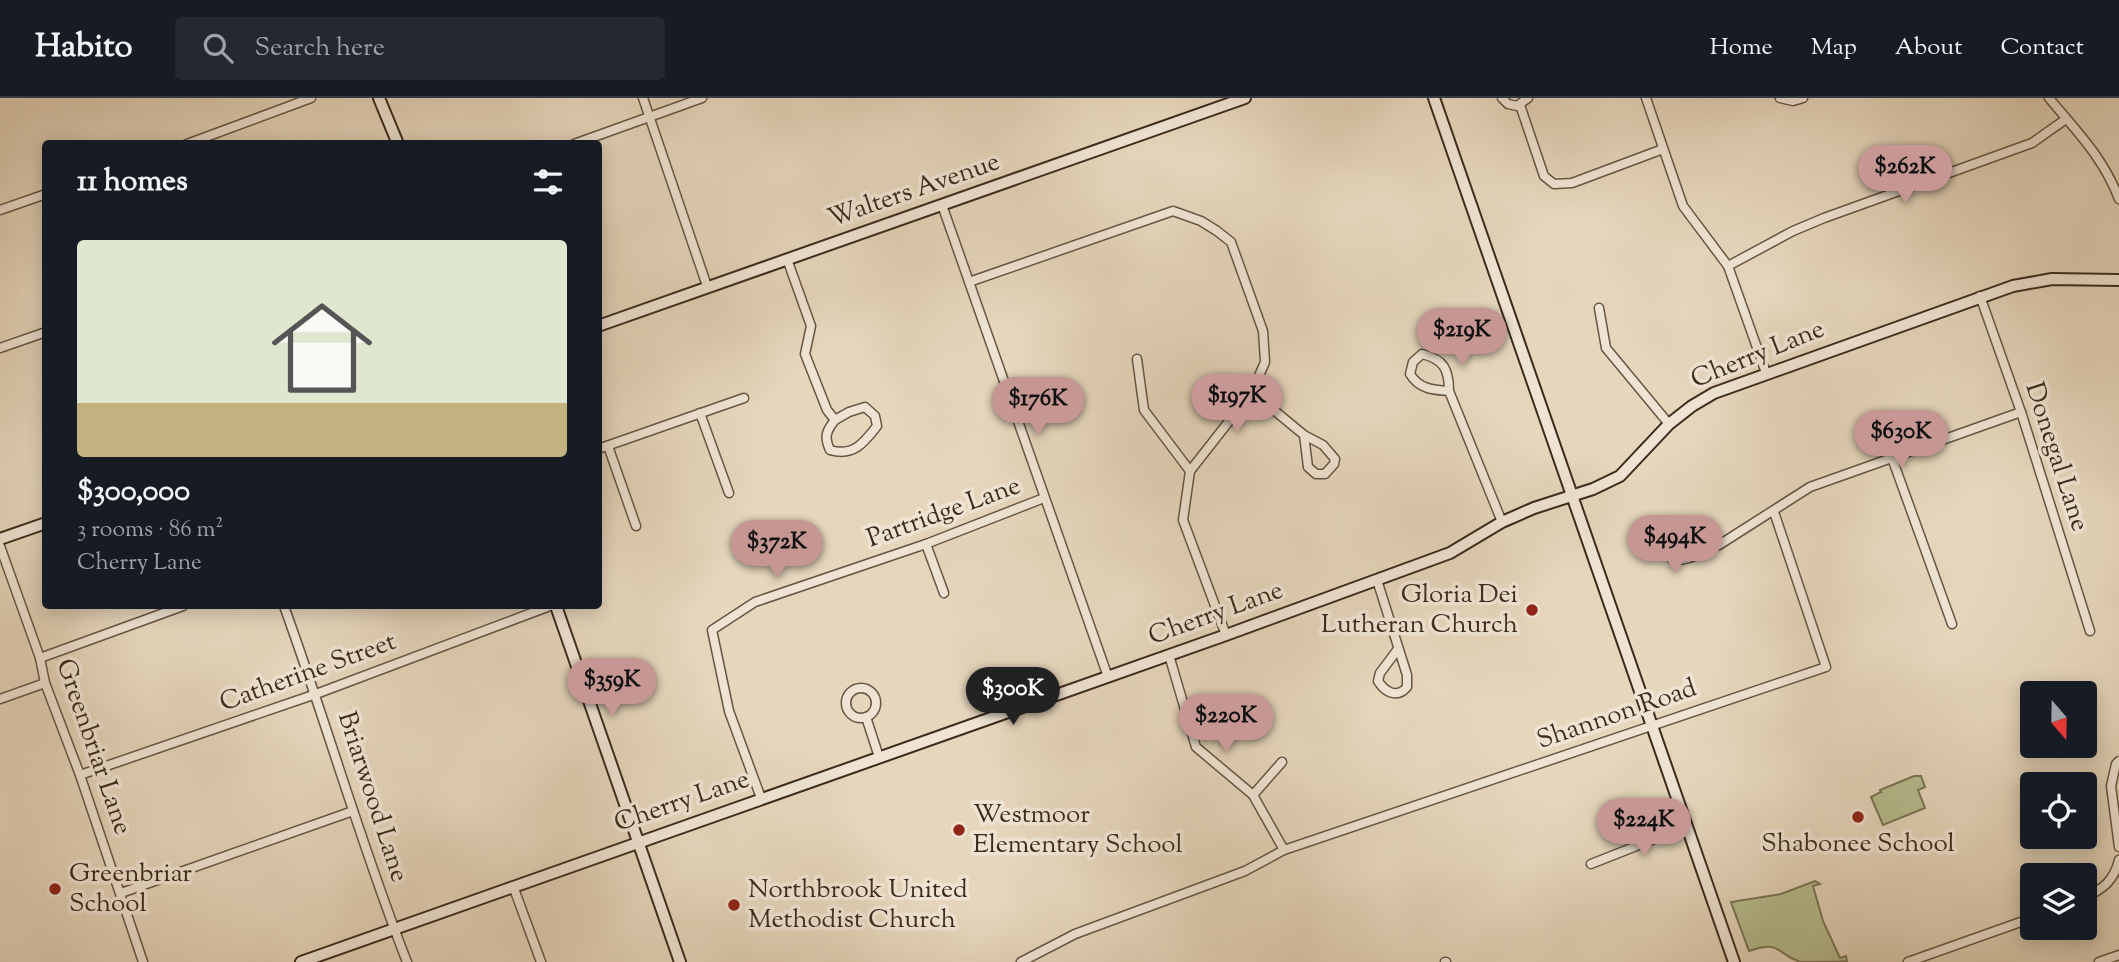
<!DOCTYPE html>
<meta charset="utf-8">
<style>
body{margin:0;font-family:"Sorts Mill Goudy",serif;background:#242831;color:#f1f3f6;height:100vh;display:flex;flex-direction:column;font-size:26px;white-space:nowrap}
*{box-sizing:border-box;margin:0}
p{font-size:23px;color:#9ea1a6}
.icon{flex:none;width:38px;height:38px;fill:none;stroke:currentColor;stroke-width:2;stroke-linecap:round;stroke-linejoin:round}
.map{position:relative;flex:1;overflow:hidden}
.drawer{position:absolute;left:42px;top:42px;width:560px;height:469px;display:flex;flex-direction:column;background:#171b24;border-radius:7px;box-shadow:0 4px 18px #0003}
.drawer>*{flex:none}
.needle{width:46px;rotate:160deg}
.tools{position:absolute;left:2020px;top:583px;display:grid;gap:14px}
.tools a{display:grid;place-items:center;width:77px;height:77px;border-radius:7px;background:#171b24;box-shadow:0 4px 18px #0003;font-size:35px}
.price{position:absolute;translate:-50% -60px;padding:0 16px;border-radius:24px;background:#c59692;color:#111;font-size:23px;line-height:46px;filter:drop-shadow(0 2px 4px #0008)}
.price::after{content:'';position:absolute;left:50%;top:42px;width:21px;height:16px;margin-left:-10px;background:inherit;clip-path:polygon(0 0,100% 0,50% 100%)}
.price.selected{background:#222;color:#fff}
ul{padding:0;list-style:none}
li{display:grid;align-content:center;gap:14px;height:371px;padding:0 35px}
li span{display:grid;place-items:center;height:217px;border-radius:7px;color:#555}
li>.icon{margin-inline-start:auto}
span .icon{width:126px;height:126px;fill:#fffc;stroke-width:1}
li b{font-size:30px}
h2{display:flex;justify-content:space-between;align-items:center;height:84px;padding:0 35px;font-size:30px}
header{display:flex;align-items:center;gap:42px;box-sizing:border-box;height:98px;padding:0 35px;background:#171b24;border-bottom:2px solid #363941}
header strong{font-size:33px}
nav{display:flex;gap:38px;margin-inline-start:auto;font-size:24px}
.search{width:490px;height:63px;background:#242831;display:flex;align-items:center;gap:18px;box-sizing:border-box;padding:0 24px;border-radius:7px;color:#9ea1a6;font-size:26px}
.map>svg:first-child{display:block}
</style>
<header>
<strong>Habito</strong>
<div class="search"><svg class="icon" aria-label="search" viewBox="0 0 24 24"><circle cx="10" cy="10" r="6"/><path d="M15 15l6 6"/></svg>Search here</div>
<nav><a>Home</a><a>Map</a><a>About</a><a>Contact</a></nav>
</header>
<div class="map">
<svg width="2119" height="864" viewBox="0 0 2119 864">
<rect width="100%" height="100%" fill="#e6d6bc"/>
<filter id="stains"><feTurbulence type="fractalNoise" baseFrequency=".00286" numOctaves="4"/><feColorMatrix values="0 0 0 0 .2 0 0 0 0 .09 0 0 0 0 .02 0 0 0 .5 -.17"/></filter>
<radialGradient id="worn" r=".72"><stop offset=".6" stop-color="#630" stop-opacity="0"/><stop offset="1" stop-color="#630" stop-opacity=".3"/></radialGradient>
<!-- green -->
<g fill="#b6bd8f" stroke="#797455" stroke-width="2">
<polygon points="1914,678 1921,678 1925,689 1918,692 1925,710 1883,727 1871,699 1881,694 1880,692"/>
<path d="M1815 783 1820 786 1813 788 1823 823 1840 860 1846 858 1847 863C1837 864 1811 864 1801 864 1776 857 1782 841 1749 853L1731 804 1781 796Z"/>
</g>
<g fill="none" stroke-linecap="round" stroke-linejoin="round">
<defs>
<g id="street">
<polyline points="643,0 707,188"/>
<polyline points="1502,0 1508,6 1517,8 1528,0"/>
<polyline points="1646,0 1683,108 1728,168 1766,275"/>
<polyline points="1780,0 1793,3 1803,0"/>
<path d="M2049 0C2077 34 2103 59 2119 101"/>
<polyline points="1520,7 1544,78 1554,86 1572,85 1663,51"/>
<polyline points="187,46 311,0"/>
<polyline points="574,46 702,0"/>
<polyline points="942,107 1108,579"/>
<polyline points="0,112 46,96"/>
<path d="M787 161 811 228 805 256 827 312 835 322C826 333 824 339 830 352 853 359 864 345 877 328L875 318 865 309 849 314 835 322"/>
<polyline points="1728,168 1793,133 1824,120 2032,45 2066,21"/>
<polyline points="969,184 1173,113 1201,123 1217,133 1231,144 1263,233 1265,264 1252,294 1190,373 1183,422 1226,537"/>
<polyline points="1980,198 2021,314 2090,533"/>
<polyline points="1599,210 1606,250 1669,326"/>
<polyline points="0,250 46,234"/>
<polyline points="1137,261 1144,312 1190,373"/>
<path d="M1449 293C1433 292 1419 291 1410 276L1413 264 1422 256C1444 261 1449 272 1449 293L1502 424"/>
<polyline points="1252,294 1304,337 1308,369 1316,376 1325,376 1334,366 1335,361 1323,347 1304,337"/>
<polyline points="700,315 729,395"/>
<polyline points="608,348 636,428"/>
<polyline points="598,351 744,300"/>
<polyline points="1892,360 1952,526"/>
<polyline points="926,446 944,495"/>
<polyline points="0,448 40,560 45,585 80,677 143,864"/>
<path d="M1702 453 1688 437 1679 433 1667 441 1665 447 1672 461C1688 465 1704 452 1719 447L1810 389 2021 314"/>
<path d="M1377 482 1407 577V589C1397 601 1385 594 1378 583L1380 575 1398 551"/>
<path d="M284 508C327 626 361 747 407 864"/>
<polyline points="1169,557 1196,649 1253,697 1284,752"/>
<polyline points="40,560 183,508"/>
<circle cx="861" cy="605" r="15"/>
<polyline points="0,601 45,585"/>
<polyline points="866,619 879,659"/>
<polyline points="2119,663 2116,666 2111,688 2119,749"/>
<polyline points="80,677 316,596 550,508"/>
<polyline points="1253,697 1282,664"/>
<polyline points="761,700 729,613 712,532 755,504 926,446 1044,400"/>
<polyline points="1591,766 1687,728"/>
<polyline points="513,788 541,864"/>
<polyline points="121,795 353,713"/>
<path d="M2084 800C2103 791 2114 783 2119 762"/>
<polyline points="1021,864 1075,836 1245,773 1284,752 1826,569 1774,414"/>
<polyline points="1445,864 1446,864"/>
<polyline points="1908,864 2032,820"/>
<polyline points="2099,864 2119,857"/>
</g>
<g id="secondary">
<polyline points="379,0 398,46"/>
<polyline points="1434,0 1734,864"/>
<polyline points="598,228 1245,0"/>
<polyline points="0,441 46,425"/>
<polyline points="556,508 680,864"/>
<polyline points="301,864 1226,537 1450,455 1502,424 1534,410 1593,391 1620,378 1669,326 1692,308 1714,295 2013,188 2052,181 2119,182"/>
</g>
</defs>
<!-- street casing -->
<use href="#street" stroke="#665643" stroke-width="11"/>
<!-- secondary casing -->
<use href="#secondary" stroke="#3c2b1b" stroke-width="14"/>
<!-- street -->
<use href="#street" stroke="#efe4d3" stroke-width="8"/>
<!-- secondary -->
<use href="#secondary" stroke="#efe4d3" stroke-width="10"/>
</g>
<!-- markers -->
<g fill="#8f2418" stroke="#efe4d3" stroke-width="2.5">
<circle cx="1532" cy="512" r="7"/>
<circle cx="1858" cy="719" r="7"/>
<circle cx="959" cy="732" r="7"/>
<circle cx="55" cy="791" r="7"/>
<circle cx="734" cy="807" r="7"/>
</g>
<g text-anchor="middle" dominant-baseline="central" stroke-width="7" stroke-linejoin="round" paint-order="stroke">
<!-- street labels -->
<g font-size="26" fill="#3c2b1b" stroke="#efe4d3">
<text transform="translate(914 93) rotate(-19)">Walters Avenue</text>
<text transform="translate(1758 257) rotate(-22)">Cherry Lane</text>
<text transform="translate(2056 359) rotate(72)">Donegal Lane</text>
<text transform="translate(944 415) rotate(-20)">Partridge Lane</text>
<text transform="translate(1216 516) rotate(-20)">Cherry Lane</text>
<text transform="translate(308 575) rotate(-20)">Catherine Street</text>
<text transform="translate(1617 617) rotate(-19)">Shannon Road</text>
<text transform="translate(93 649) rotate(71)">Greenbriar Lane</text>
<text transform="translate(372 699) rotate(72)">Briarwood Lane</text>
<text transform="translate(682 704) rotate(-19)">Cherry Lane</text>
</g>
<!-- poi labels -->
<g font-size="26" fill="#3c2b1b" stroke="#efe4d3" text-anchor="start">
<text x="1518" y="497" text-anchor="end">Gloria Dei<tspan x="1518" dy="30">Lutheran Church</tspan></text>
<text x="973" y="717">Westmoor<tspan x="973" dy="30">Elementary School</tspan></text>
<text x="1858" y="746" text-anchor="middle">Shabonee School</text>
<text x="69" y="776">Greenbriar<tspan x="69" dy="30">School</tspan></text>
<text x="748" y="792">Northbrook United<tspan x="748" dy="30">Methodist Church</tspan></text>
</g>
</g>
<rect width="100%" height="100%" filter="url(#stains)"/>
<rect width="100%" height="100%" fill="url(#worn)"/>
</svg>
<div class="tools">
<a><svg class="needle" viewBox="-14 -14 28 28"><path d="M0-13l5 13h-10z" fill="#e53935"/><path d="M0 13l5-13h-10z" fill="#9ea1a6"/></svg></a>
<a><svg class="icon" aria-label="locate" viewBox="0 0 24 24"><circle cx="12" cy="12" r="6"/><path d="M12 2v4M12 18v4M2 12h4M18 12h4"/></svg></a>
<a><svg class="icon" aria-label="layers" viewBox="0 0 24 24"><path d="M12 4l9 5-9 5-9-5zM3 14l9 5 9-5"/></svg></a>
</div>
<b class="price" style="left:1905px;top:107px">$262K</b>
<b class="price" style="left:1462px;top:270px">$219K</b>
<b class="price" style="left:1237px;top:336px">$197K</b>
<b class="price" style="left:1038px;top:339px">$176K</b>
<b class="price" style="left:1901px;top:372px">$630K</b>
<b class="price" style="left:1675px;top:477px">$494K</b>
<b class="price" style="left:777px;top:482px">$372K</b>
<b class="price" style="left:612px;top:620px">$359K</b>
<b class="price selected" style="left:1013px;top:629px">$300K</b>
<b class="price" style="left:1226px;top:656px">$220K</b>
<b class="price" style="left:1644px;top:760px">$224K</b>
<section class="drawer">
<h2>11 homes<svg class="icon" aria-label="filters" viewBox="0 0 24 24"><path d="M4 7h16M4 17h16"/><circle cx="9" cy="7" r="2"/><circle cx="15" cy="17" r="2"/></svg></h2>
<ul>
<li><span style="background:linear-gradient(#dfe7d0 75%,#c2b280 0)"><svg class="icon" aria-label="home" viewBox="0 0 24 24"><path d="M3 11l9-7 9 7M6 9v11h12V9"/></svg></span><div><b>$300,000</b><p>3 rooms · 86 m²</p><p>Cherry Lane</p></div></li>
</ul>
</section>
</div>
